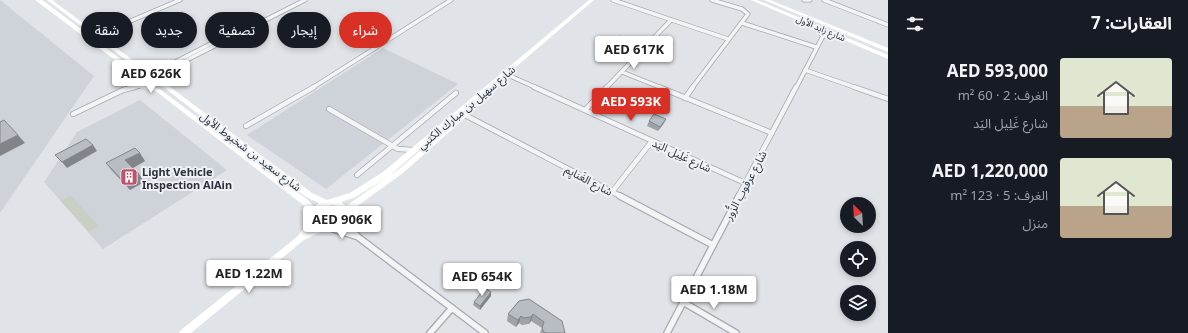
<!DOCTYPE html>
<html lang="ar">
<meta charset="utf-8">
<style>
body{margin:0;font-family:"Noto Sans","Noto Sans Arabic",sans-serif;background:#20242c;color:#f1f3f6;direction:rtl;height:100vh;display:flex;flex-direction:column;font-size:15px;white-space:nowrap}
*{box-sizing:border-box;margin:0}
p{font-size:13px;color:#9ea1a6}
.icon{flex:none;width:22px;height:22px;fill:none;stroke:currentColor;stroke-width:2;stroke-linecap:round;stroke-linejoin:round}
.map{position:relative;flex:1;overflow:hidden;direction:ltr}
.side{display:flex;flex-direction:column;background:#171b24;width:300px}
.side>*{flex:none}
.hud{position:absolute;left:12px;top:12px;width:380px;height:36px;direction:rtl;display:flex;gap:8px}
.needle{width:26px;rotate:336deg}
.tools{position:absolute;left:840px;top:197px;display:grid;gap:8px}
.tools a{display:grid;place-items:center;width:36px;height:36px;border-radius:50%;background:#171b24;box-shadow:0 2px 6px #0003;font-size:20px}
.price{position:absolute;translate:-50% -34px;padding:0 9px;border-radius:4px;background:#fff;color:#222;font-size:13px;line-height:26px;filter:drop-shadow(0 1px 2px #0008)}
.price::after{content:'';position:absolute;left:50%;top:24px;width:12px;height:9px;margin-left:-6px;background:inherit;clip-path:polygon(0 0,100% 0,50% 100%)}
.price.current{background:#d93025;color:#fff}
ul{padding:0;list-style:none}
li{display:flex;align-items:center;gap:12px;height:100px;padding:0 16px}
li span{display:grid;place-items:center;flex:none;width:112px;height:80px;border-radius:4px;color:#555}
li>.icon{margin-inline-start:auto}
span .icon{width:48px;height:48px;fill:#fffc;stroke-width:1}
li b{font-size:17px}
h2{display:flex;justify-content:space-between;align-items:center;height:48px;padding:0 16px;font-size:17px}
.pill{padding:0 14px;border-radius:18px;background:#171b24;box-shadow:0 2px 6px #0003;font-size:14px;line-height:36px}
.pill.current{background:#d93025;color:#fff}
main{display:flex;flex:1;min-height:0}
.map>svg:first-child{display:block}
</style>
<main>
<section class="side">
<h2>العقارات: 7<svg class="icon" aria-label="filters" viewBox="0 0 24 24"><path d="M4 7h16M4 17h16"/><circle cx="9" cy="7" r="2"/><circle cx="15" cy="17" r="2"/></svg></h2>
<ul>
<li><span style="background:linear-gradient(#dfe7d0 60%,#b9a48a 0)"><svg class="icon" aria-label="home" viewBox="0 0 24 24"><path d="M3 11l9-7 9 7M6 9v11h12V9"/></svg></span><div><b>AED 593,000</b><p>الغرف: 2 · 60 m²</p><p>شارع غَلِيل اليَد</p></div></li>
<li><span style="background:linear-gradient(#dfe7d0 60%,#b9a48a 0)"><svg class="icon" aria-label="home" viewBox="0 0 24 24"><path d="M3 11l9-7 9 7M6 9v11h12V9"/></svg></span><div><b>AED 1,220,000</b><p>الغرف: 5 · 123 m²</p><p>منزل</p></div></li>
</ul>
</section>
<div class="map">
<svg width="888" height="333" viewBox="0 0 888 333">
<rect width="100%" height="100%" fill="#e0e3e7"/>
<!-- built -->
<g fill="#ced3d9">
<polygon points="0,0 94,76 0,213"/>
<polygon points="383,48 458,84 326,189 247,135"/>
<polygon points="140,100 227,170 103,249 44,182 77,132"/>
</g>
<!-- green -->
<polygon fill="#c7d0c2" points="70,195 99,226 89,232 61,201"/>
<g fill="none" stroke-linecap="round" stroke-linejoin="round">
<defs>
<g id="street-far2">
<polyline points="613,0 728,39"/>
<polyline points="804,0 810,0"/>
<polyline points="824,0 888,25"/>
<polyline points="742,23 816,47"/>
<polyline points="814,26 823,36"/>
<polyline points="93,33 107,31 180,0"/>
<polyline points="823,36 841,37"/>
<polyline points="154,70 175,62 238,30"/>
<polyline points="805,70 857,88"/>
<polyline points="622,72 662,88"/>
<polyline points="510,76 537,88"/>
<polyline points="160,77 173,67 305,0"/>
<polyline points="131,88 139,86"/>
<polyline points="312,88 451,0"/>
<polyline points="606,88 671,20"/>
<polyline points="692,88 748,14 742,9 712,0"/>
<polyline points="796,88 823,36"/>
</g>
<g id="street-far1">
<polyline points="534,87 745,183"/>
<polyline points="659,87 772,133"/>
<polyline points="854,87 888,99"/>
<polyline points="685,98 693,87"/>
<polyline points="329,109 398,149 414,150"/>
<polyline points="586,109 607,87"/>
<polyline points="73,114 123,90 135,87"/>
<polyline points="465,115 622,197"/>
<polyline points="246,126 314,87"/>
<polyline points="357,175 456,93"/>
<polyline points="612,192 652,141"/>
<polyline points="738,197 796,87"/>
</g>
<g id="street">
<polyline points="620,196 713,245"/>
<polyline points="345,218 350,228 358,237 485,333"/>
<polyline points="330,228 355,236"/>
<polyline points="683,302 736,333"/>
<polyline points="430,333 452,308"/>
<polyline points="667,333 739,196"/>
</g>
</defs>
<!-- street-far2 casing -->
<use href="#street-far2" stroke="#a6aab1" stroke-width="5"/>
<!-- street-far1 casing -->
<use href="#street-far1" stroke="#a6aab1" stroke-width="6"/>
<!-- street casing -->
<use href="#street" stroke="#a6aab1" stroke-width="8"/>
<!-- street-far2 -->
<use href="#street-far2" stroke="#f2f4f6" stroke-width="3.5"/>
<!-- street-far1 -->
<use href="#street-far1" stroke="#f2f4f6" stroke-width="4.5"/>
<!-- street -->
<use href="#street" stroke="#f2f4f6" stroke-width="5.5"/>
<!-- secondary -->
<g fill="#fff" fill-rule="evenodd">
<path d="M35 0H41L45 2 131 67 135 73 143 70 134 66 47 0H52L138 64 149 69 159 70 163 75 161 78 166 84 312 193 327 200 350 193 383 172 589 0H594L389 176 356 197 341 202 346 206 399 169 480 99H484L485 100 484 101 403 173 349 212C350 227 336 229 325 231 318 232 311 237 304 240L191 333H179L181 330 298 236C307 223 315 217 302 204L157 92C154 91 151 90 147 89 140 87 135 89 129 83L132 77 127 69ZM151 72H155L157 75C152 83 144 87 135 82 137 75 144 73 151 72ZM158 82 162 86 306 197 319 203 314 207 308 200 161 90 152 86ZM332 205C339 206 342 210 341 217 335 224 326 228 318 221V213L324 208ZM313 226 316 228 311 230Z"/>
<polygon points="751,0 757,0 888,55 888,59"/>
<polygon points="764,0 770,0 888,48 888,52"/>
</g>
</g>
<!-- wall -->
<g fill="#9ea3a8">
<polygon points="615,40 630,44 626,48 614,44"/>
<polygon points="666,119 664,123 658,131 647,126 649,121"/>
<polygon points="145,161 133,168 139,174 144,182 130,190 112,171 106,163"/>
<polygon points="491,296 480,310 473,305 474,302"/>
<polygon points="519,301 565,333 540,333 542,328 531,321 529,324 522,325 519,323 516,327 507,321 508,314"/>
</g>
<!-- shaded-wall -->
<g fill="#818488">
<polygon points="632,40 630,44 626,48 627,44"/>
<polygon points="666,119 664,123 658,131 660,127"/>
<polygon points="18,135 25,143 0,156 0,144"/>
<polygon points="93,145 97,151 67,168 62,162"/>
<polygon points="140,153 145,161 131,169 125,160"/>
<polygon points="139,174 144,182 130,190 124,182"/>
<polygon points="491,292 491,296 480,310 480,306"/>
<polygon points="533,314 531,321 529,324 531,317"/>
<polygon points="521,316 519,323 516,327 518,320"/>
</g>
<!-- building -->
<g fill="#b8bdc3" stroke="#818488">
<polygon points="620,36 632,40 627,44 615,40"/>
<polygon points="654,114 666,119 660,127 649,121"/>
<polygon points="4,120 18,135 0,144 0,122"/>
<polygon points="86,139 93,145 62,162 55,155"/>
<polygon points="135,148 140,153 125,160 139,174 124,182 106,163"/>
<polygon points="485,288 491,292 480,306 474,302"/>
<polygon points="529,299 562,321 565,333 546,333 543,331 542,328 544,322 533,314 531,317 524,318 521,316 518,320 508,314 519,301"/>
</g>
<!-- icons -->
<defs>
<symbol id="building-square" viewBox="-11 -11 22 22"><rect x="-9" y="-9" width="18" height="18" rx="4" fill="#be536b" stroke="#eff2f5"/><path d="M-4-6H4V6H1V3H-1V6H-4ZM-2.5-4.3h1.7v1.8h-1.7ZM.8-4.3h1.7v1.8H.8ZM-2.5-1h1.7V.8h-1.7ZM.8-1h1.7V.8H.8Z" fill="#fff"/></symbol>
</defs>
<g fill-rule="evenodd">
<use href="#building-square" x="119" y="167" width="20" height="20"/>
</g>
<g text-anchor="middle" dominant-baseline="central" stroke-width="4" stroke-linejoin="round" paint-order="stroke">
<!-- far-street labels -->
<g font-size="9" fill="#2b323d" stroke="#eff2f5">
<text transform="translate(821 28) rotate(23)">شارع زايد الأول</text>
</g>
<!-- street labels -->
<g font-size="11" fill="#2b323d" stroke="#eff2f5">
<text transform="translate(466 107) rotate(-40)">شارع سهيل بن مبارك الكتبي</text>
<text transform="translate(251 151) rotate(37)">شارع سعيد بن شخبوط الأول</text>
<text transform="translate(682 155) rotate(25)">شارع غَلِيل اليَد</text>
<text transform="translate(589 180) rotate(28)">شارع الغَنايِم</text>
<text transform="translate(745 185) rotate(-62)">شارع عرقوب الزُّور</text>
</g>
<!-- poi labels -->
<g font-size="11" font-weight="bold" fill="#2b323d" stroke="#eff2f5" text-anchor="start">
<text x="142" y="171">Light Vehicle<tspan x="142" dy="13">Inspection AlAin</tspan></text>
</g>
</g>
</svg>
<div class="tools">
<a><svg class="needle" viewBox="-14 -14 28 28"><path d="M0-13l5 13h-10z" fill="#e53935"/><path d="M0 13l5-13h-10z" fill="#9ea1a6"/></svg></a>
<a><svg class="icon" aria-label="locate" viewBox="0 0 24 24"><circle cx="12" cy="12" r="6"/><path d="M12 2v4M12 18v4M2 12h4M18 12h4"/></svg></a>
<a><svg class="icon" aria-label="layers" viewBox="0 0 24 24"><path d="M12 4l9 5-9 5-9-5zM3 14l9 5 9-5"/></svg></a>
</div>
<b class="price" style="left:634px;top:70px">AED 617K</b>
<b class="price" style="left:151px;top:94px">AED 626K</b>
<b class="price current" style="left:631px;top:122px">AED 593K</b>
<b class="price" style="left:342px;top:240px">AED 906K</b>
<b class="price" style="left:249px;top:294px">AED 1.22M</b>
<b class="price" style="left:482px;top:297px">AED 654K</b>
<b class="price" style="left:714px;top:310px">AED 1.18M</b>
<div class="hud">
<a class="pill current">شراء</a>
<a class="pill">إيجار</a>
<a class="pill">تصفية</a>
<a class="pill">جديد</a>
<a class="pill">شقة</a>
</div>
</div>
</main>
